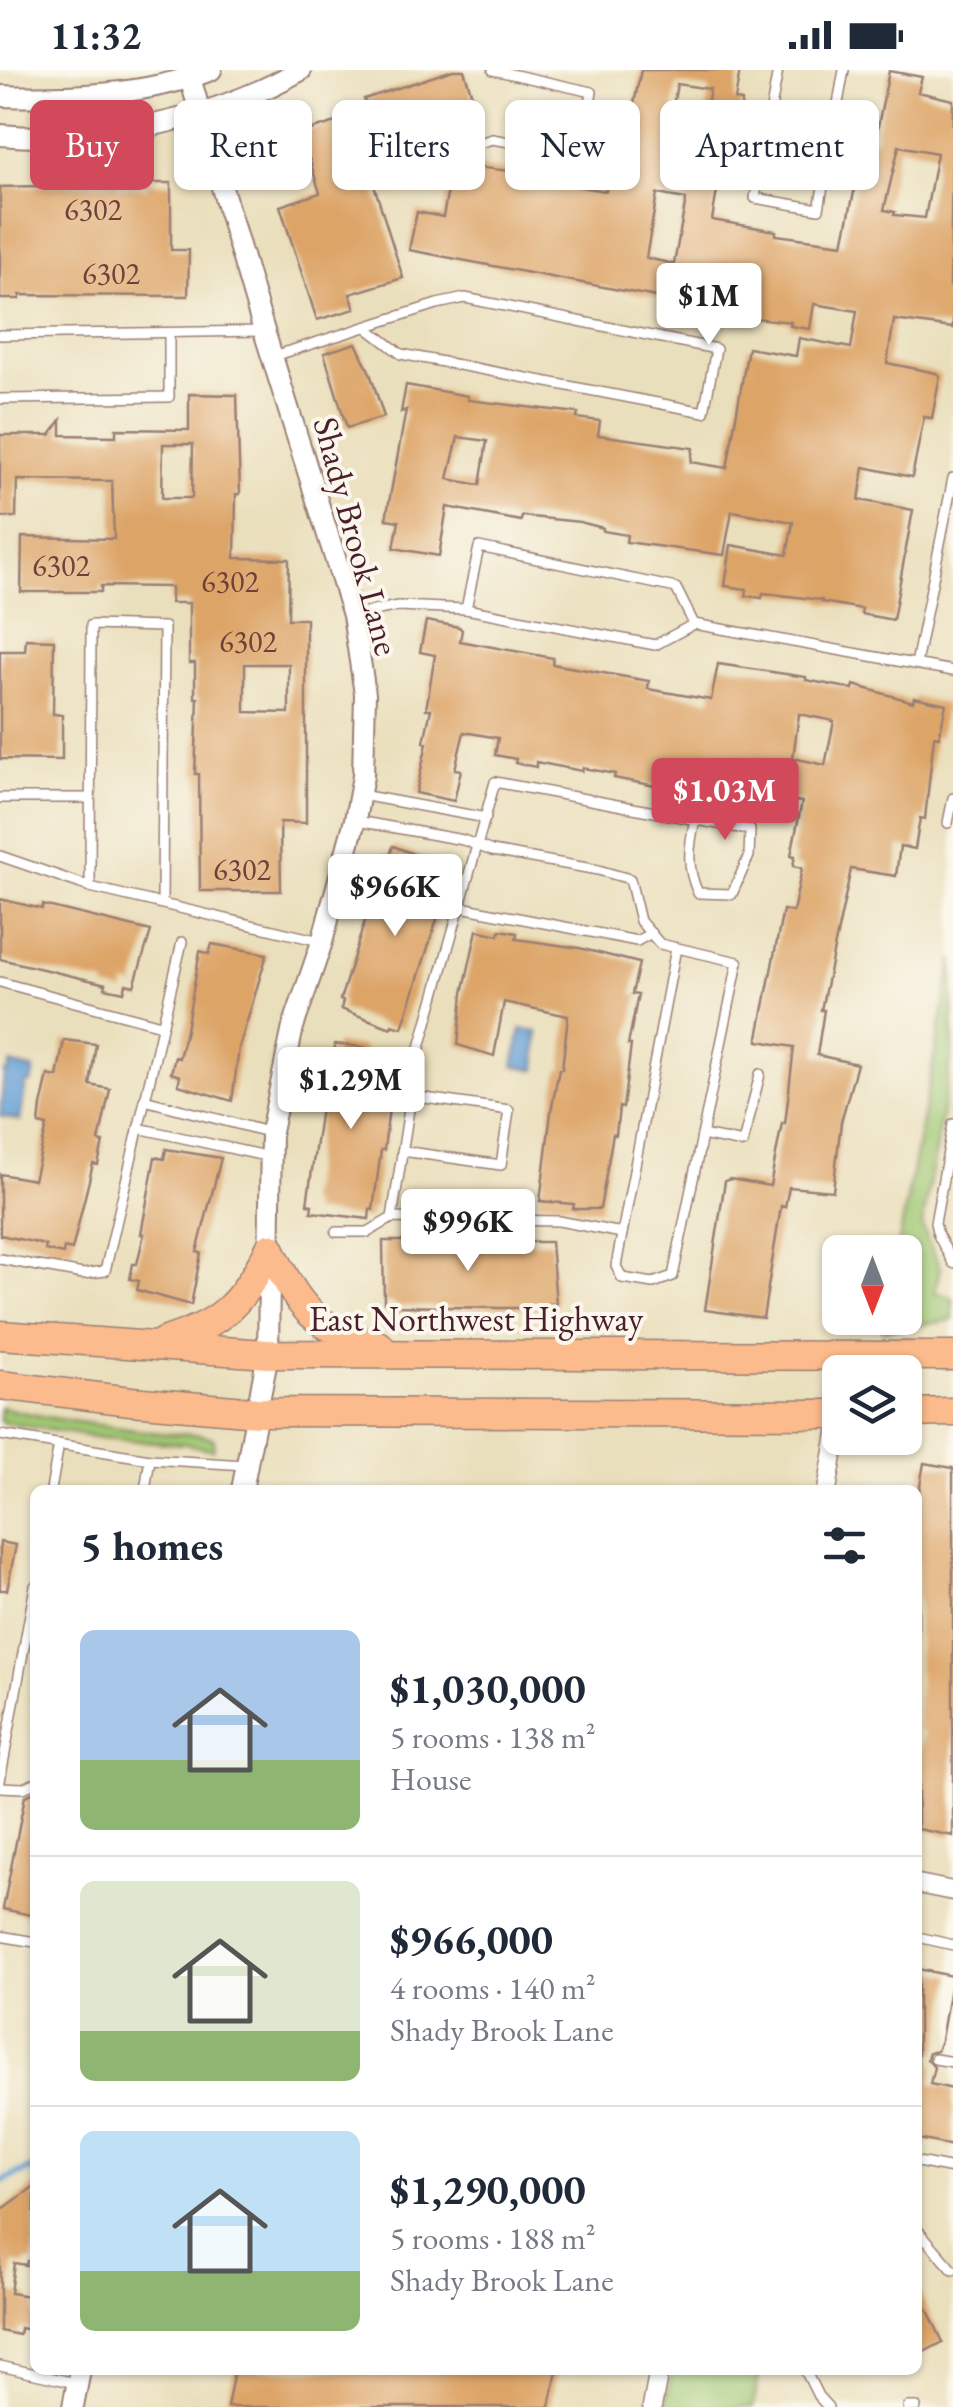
<!DOCTYPE html>
<meta charset="utf-8">
<style>
body{margin:0;font-family:"EB Garamond",serif;background:#f6f6f7;color:#1f2937;height:100vh;display:flex;flex-direction:column;font-size:38px;white-space:nowrap}
*{box-sizing:border-box;margin:0}
p{font-size:32px;color:#747a83}
.icon{flex:none;width:55px;height:55px;fill:none;stroke:currentColor;stroke-width:2;stroke-linecap:round;stroke-linejoin:round}
.map{position:relative;flex:1;overflow:hidden}
.panel{position:absolute;left:30px;top:1415px;width:892px;height:890px;display:flex;flex-direction:column;background:#fff;border-radius:15px;box-shadow:0 2px 8px #0004}
.panel>*{flex:none}
.top-card{position:absolute;left:30px;top:30px;width:895px;height:90px;display:flex;gap:20px}
.needle{width:65px;rotate:180deg}
.tools{position:absolute;left:822px;top:1165px;display:grid;gap:20px}
.tools a{display:grid;place-items:center;width:100px;height:100px;border-radius:15px;background:#fff;box-shadow:0 2px 8px #0004;font-size:50px}
.price{position:absolute;translate:-50% -85px;padding:0 22px;border-radius:10px;background:#fff;color:#222;font-size:32px;line-height:65px;filter:drop-shadow(0 2px 5px #0008)}
.price::after{content:'';position:absolute;left:50%;top:60px;width:30px;height:22px;margin-left:-15px;background:inherit;clip-path:polygon(0 0,100% 0,50% 100%)}
.price.active{background:#d1495b;color:#fff}
ul{padding:0;list-style:none}
li{display:flex;align-items:center;gap:30px;height:250px;padding:0 50px}
li+li{border-top:2px solid #e0e1e3}
li span{display:grid;place-items:center;flex:none;width:280px;height:200px;border-radius:15px;color:#555}
li>.icon{margin-inline-start:auto}
span .icon{width:120px;height:120px;fill:#fffc;stroke-width:1}
li b{font-size:42px}
h2{display:flex;justify-content:space-between;align-items:center;height:120px;padding:0 50px;font-size:42px}
.tag{padding:0 35px;border-radius:15px;background:#fff;box-shadow:0 2px 8px #0004;font-size:35px;line-height:90px}
.tag.active{background:#d1495b;color:#fff}
.status{display:flex;justify-content:space-between;align-items:center;height:70px;padding:0 50px;background:#fff;direction:ltr}
.status svg{height:28px;fill:currentColor}
.map>svg:first-child{display:block}
</style>
<div class="status"><b>11:32</b><svg viewBox="0 0 49 12"><path d="M0 12V9h3v3zM5 12V6h3v6zM10 12V3h3v9zM15 12V0h3v12zM26 1h20v11H26zM47 4h2v5h-2z"/></svg></div>
<div class="map">
<svg width="953" height="2337" viewBox="0 0 953 2337">
<rect width="100%" height="100%" fill="#fbf7ec"/>
<filter id="ink" filterUnits="userSpaceOnUse"><feTurbulence type="fractalNoise" baseFrequency=".01" numOctaves="2"/><feDisplacementMap in="SourceGraphic" scale="20" xChannelSelector="R" yChannelSelector="G"/><feConvolveMatrix kernelMatrix="1 2 1 2 8 2 1 2 1" color-interpolation-filters="sRGB"/></filter>
<filter id="wash" filterUnits="userSpaceOnUse"><feTurbulence type="fractalNoise" baseFrequency=".0048" numOctaves="4" result="noise"/><feDisplacementMap in="SourceGraphic" scale="40" xChannelSelector="R" yChannelSelector="G"/><feGaussianBlur stdDeviation="2.25" result="paint"/><feColorMatrix in="noise" values="0 0 0 0 0 0 0 0 0 0 0 0 0 0 0 0 0 1.4 0 .05"/><feComposite in="paint" operator="in"/></filter>
<g filter="url(#wash)">
<rect width="100%" height="100%" fill="#eadfbc"/>
<!-- green -->
<g fill="#9fc772" stroke="#74734e" stroke-width="2.5">
<polygon points="953,889 953,978 922,1156 940,1198 935,1222 953,1228 953,1250 882,1260 884,1248 905,1248 905,1182 897,1182"/>
<path d="M0 1337C52 1350 106 1356 159 1363 177 1365 197 1361 214 1369L213 1380 187 1374 100 1368 0 1352Z"/>
<polygon points="672,2300 760,2300 753,2337 665,2337"/>
</g>
<!-- water -->
<g fill="#649fd4" stroke="#575f80" stroke-width="2.5">
<polygon points="521,959 538,962 536,1000 514,996"/>
<polygon points="10,994 34,1000 31,1013 26,1013 20,1051 0,1046 4,1002 8,1002"/>
</g>
<g fill="none" stroke-linecap="round" stroke-linejoin="round">
<!-- stream -->
<polyline stroke="#649fd4" stroke-width="6" points="0,2112 35,2097"/>
</g>
<g id="blocks">
<!-- building -->
<g fill="#dda467" fill-rule="evenodd">
<polygon points="453,0 464,0 476,38 433,52 431,46 367,67 371,81 364,83 403,208 350,224 355,239 317,250 280,136 320,123 309,88 266,102 256,69 299,56 301,63 368,42 364,29"/>
<path d="M641 0H740L735 30 742 31 734 76 725 74 712 150 776 161V165L843 174 865 70 875 71 889 1 922 7 918 22 953 30 950 216H953V258L894 250 887 293 936 303 940 306 932 348 924 347 912 407 864 397 859 430 913 440 893 550 861 544 862 539 822 532V530L763 523 762 528 746 526 747 519 725 516 731 475 787 485 793 452 732 441 724 485 626 472 627 465 603 461V458L580 452 522 446 521 451 447 437 439 486 394 478 399 451 386 449 406 340 401 342 406 315 468 326V330L578 343 577 348 600 351 598 365 693 378 691 392 727 398 748 278 796 286 799 268 851 278 857 241 814 234 810 259 790 256 791 252 721 244 722 240 671 235 672 230 409 180 417 142 443 147 451 104 464 106 466 96 511 101 510 104 574 113V116L606 121 615 65 619 66 622 47 631 48ZM677 14 710 19 703 57 670 52ZM899 76 937 83 925 148 894 145 895 142 884 140ZM657 124 686 129 674 194 646 188ZM458 367 487 371 480 415 448 409Z"/>
<polygon points="147,113 171,113 171,180 189,180 188,226 20,225 20,229 0,229 0,117 117,114 117,118 147,118"/>
<polygon points="356,273 370,303 384,347 347,358 324,283"/>
<path d="M189 324 237 325 240 424H236L235 488 289 489 288 549H306V753L280 752 281 821H200L199 704H195L198 628H195V593H189V533H171V517L101 516V522H21L22 467 114 469 112 411 17 410 16 447H0V365H50L61 350V365L116 366V359L189 360ZM163 374H193L192 428H162ZM245 594H289V643L245 642Z"/>
<path d="M426 551 459 557 462 560 460 571 553 588 552 594 649 611 648 619 711 630 718 594 806 607V610L853 619 854 615 913 632 914 627 946 634 939 667 934 666 925 749 920 748 915 779 900 776 896 806 851 799 821 940H824L817 985 857 994 841 1052 833 1121 789 1117 785 1137 781 1136 763 1248 705 1240 725 1111 730 1109 770 1116 782 1053 785 1054 794 977 758 971V967L783 840 793 842 802 798 793 796 795 786 791 785 802 732 729 721 727 730 614 708 615 704 583 698 582 701 536 692V697L515 693 516 689 495 685 498 668 464 662 455 699 461 700 454 731 416 723 427 673 424 672 431 639H426L435 585 420 582ZM799 644 834 651 825 695 793 688Z"/>
<polygon points="26,569 54,570 53,644 62,645 62,690 0,689 0,581 25,581"/>
<polygon points="393,776 450,798 437,839 440,840 402,958 392,955 391,958 341,939 343,931 340,930 386,784 390,786"/>
<polygon points="0,829 42,839 43,835 151,861 134,916 126,914 124,922 105,918 106,914 0,889"/>
<polygon points="477,860 499,865 500,860 517,863 516,869 579,878 639,893 632,924 638,925 628,975 631,975 623,1038 619,1037 616,1065 613,1064 600,1139 573,1139 574,1134 540,1131 551,1042 559,999 562,999 568,946 504,932 494,986 458,975 463,923"/>
<polygon points="212,874 267,884 239,978 232,1031 178,1015 180,1006 171,1003 175,987 179,988 186,960 200,881 209,884"/>
<polygon points="64,970 96,974 90,1015 110,1019 99,1071 103,1072 98,1095 93,1094 72,1180 64,1178 63,1184 45,1180 46,1176 37,1173 0,1165 0,1104 34,1110 47,1056 39,1054 41,1036 48,1005 57,1007"/>
<polygon points="335,974 364,977 363,983 395,987 384,1080 381,1080 373,1140 370,1139 369,1149 311,1142 312,1135 307,1134 329,983 334,984"/>
<polygon points="166,1079 221,1088 197,1182 201,1183 191,1235 137,1220 139,1211 130,1209 133,1194 137,1194 144,1164 141,1164 155,1087 164,1089"/>
<polygon points="410,1164 425,1164 425,1172 551,1172 556,1234 547,1234 547,1238 501,1238 395,1236 395,1233 384,1233 383,1171 410,1171"/>
<polygon points="924,1393 953,1398 953,1766 918,1759 918,1692 924,1662 918,1660 918,1427"/>
<polygon points="0,1472 16,1475 7,1520 0,1520"/>
<polygon points="35,1722 35,1846 3,1839 25,1726"/>
<polygon points="918,1899 952,1906 941,1970 937,1981 929,1983 927,1989 934,1997 930,2014 953,2019 953,2076 918,2069"/>
<polygon points="35,2116 33,2191 27,2191 26,2195 14,2193 10,2223 29,2226 28,2230 35,2232 35,2261 20,2258 19,2265 0,2261 0,2141"/>
<polygon points="918,2220 943,2272 918,2285"/>
<polygon points="234,2300 557,2300 550,2337 227,2337"/>
</g>
</g>
</g>
<g filter="url(#ink)">
<use href="#blocks" fill-opacity="0" stroke="#9a7f74" stroke-width="2.5"/>
<g fill="none" stroke-linecap="round" stroke-linejoin="round">
<defs>
<g id="service">
<polyline points="778,0 755,128 819,139 844,0"/>
<polyline points="395,100 492,69 580,84 592,22 493,0"/>
<polyline points="0,265 264,261"/>
<polyline points="274,286 437,234 465,228 716,279 704,342 401,284 366,257"/>
<polyline points="0,329 169,327 169,263"/>
<polyline points="354,545 398,536 466,539"/>
<polyline points="694,554 676,518 479,477 466,539 655,575 694,554 953,601"/>
<polyline points="916,594 953,408"/>
<polyline points="361,725 486,748"/>
<polyline points="0,728 90,728"/>
<polyline points="357,751 463,770 492,781 598,800 630,809 640,851 660,874 738,892 673,1206 653,1213 622,1208 616,1196 676,878"/>
<polyline points="948,753 953,728"/>
<polyline points="0,786 90,817 320,871"/>
<polyline points="90,817 91,555 164,557 162,833"/>
<polyline points="461,837 637,871 651,863"/>
<polyline points="0,912 161,955"/>
<polyline points="144,1030 268,1062"/>
<polyline points="953,1054 935,1153 938,1165 953,1193"/>
<polyline points="138,1058 270,1087"/>
<polyline points="702,1065 743,1073 760,1004"/>
<polyline points="402,1081 501,1095 509,1040 411,1026"/>
<path d="M392 1148 417 988 495 712 750 760 749 786 732 824 698 823C686 797 689 777 695 749"/>
<polyline points="336,1162 368,1162 392,1148 559,1151 622,1163"/>
<polyline points="0,1189 83,1204 105,1201 182,872"/>
<polyline points="0,1365 150,1389 245,1395"/>
<polyline points="51,1420 59,1374"/>
<polyline points="145,1420 150,1389"/>
<polyline points="0,1711 35,1516"/>
<polyline points="0,1717 23,1718 35,1713"/>
<polyline points="0,1866 35,1872"/>
<polyline points="918,1867 953,1875"/>
<polyline points="935,1989 953,1992"/>
<polyline points="918,2092 953,2099"/>
<polyline points="918,2160 953,2200"/>
<polyline points="0,2296 75,2313"/>
<polyline points="805,2300 818,2326 828,2337"/>
<polyline points="908,2337 916,2337"/>
</g>
<g id="minor">
<polyline points="827,1420 840,1347"/>
<polyline points="918,1814 953,1821"/>
<polyline points="652,2337 659,2300"/>
</g>
<g id="tertiary">
<polyline points="190,8 264,261 353,545 365,624 363,706 355,750 322,872 293,957 271,1062 268,1284 242,1420"/>
<path d="M0 26C70 28 144 26 211 0"/>
<path d="M0 65C102 74 212 50 301 0"/>
<polyline points="73,2337 80,2300"/>
</g>
<g id="primary">
<path d="M270 1178C301 1242 312 1256 380 1276"/>
<polyline points="0,1265 268,1284 953,1286"/>
<path d="M163 1272C225 1252 240 1235 270 1178"/>
<polyline points="0,1315 131,1331 257,1342 840,1344"/>
<polyline points="905,1343 953,1342"/>
</g>
</defs>
<!-- service casing -->
<use href="#service" stroke="#9a7f74" stroke-width="12"/>
<!-- minor casing -->
<use href="#minor" stroke="#9a7f74" stroke-width="21"/>
<!-- tertiary casing -->
<use href="#tertiary" stroke="#9a7f74" stroke-width="24"/>
<!-- primary casing -->
<use href="#primary" stroke="#9a7f74" stroke-width="31"/>
<!-- service -->
<use href="#service" stroke="#fff" stroke-width="9"/>
<!-- minor -->
<use href="#minor" stroke="#fff" stroke-width="18"/>
<!-- tertiary -->
<use href="#tertiary" stroke="#fff" stroke-width="20"/>
<!-- primary -->
<use href="#primary" stroke="#fbbb8c" stroke-width="28"/>
</g>
</g>
<g text-anchor="middle" dominant-baseline="central" stroke-width="8" stroke-linejoin="round" paint-order="stroke">
<!-- number labels -->
<g font-size="30" fill="#6f403a">
<text x="93" y="139">6302</text>
<text x="111" y="203">6302</text>
<text x="61" y="495">6302</text>
<text x="230" y="511">6302</text>
<text x="248" y="571">6302</text>
<text x="242" y="799">6302</text>
</g>
<!-- street labels -->
<g font-size="35" fill="#4a1f2b" stroke="#fbf7ec">
<text transform="translate(357 466) rotate(75)">Shady Brook Lane</text>
<text x="476" y="1248">East Northwest Highway</text>
</g>
</g>
</svg>
<div class="tools">
<a><svg class="needle" viewBox="-14 -14 28 28"><path d="M0-13l5 13h-10z" fill="#e53935"/><path d="M0 13l5-13h-10z" fill="#747a83"/></svg></a>
<a><svg class="icon" aria-label="layers" viewBox="0 0 24 24"><path d="M12 4l9 5-9 5-9-5zM3 14l9 5 9-5"/></svg></a>
</div>
<b class="price" style="left:709px;top:278px">$1M</b>
<b class="price active" style="left:725px;top:773px">$1.03M</b>
<b class="price" style="left:395px;top:869px">$966K</b>
<b class="price" style="left:351px;top:1062px">$1.29M</b>
<b class="price" style="left:468px;top:1204px">$996K</b>
<div class="top-card">
<a class="tag active">Buy</a>
<a class="tag">Rent</a>
<a class="tag">Filters</a>
<a class="tag">New</a>
<a class="tag">Apartment</a>
</div>
<section class="panel">
<h2>5 homes<svg class="icon" aria-label="filters" viewBox="0 0 24 24"><path d="M4 7h16M4 17h16"/><circle cx="9" cy="7" r="2"/><circle cx="15" cy="17" r="2"/></svg></h2>
<ul>
<li><span style="background:linear-gradient(#a9c7e8 65%,#8fb573 0)"><svg class="icon" aria-label="home" viewBox="0 0 24 24"><path d="M3 11l9-7 9 7M6 9v11h12V9"/></svg></span><div><b>$1,030,000</b><p>5 rooms · 138 m²</p><p>House</p></div></li>
<li><span style="background:linear-gradient(#dfe7d0 75%,#8fb573 0)"><svg class="icon" aria-label="home" viewBox="0 0 24 24"><path d="M3 11l9-7 9 7M6 9v11h12V9"/></svg></span><div><b>$966,000</b><p>4 rooms · 140 m²</p><p>Shady Brook Lane</p></div></li>
<li><span style="background:linear-gradient(#bfe0f5 70%,#8fb573 0)"><svg class="icon" aria-label="home" viewBox="0 0 24 24"><path d="M3 11l9-7 9 7M6 9v11h12V9"/></svg></span><div><b>$1,290,000</b><p>5 rooms · 188 m²</p><p>Shady Brook Lane</p></div></li>
</ul>
</section>
</div>
